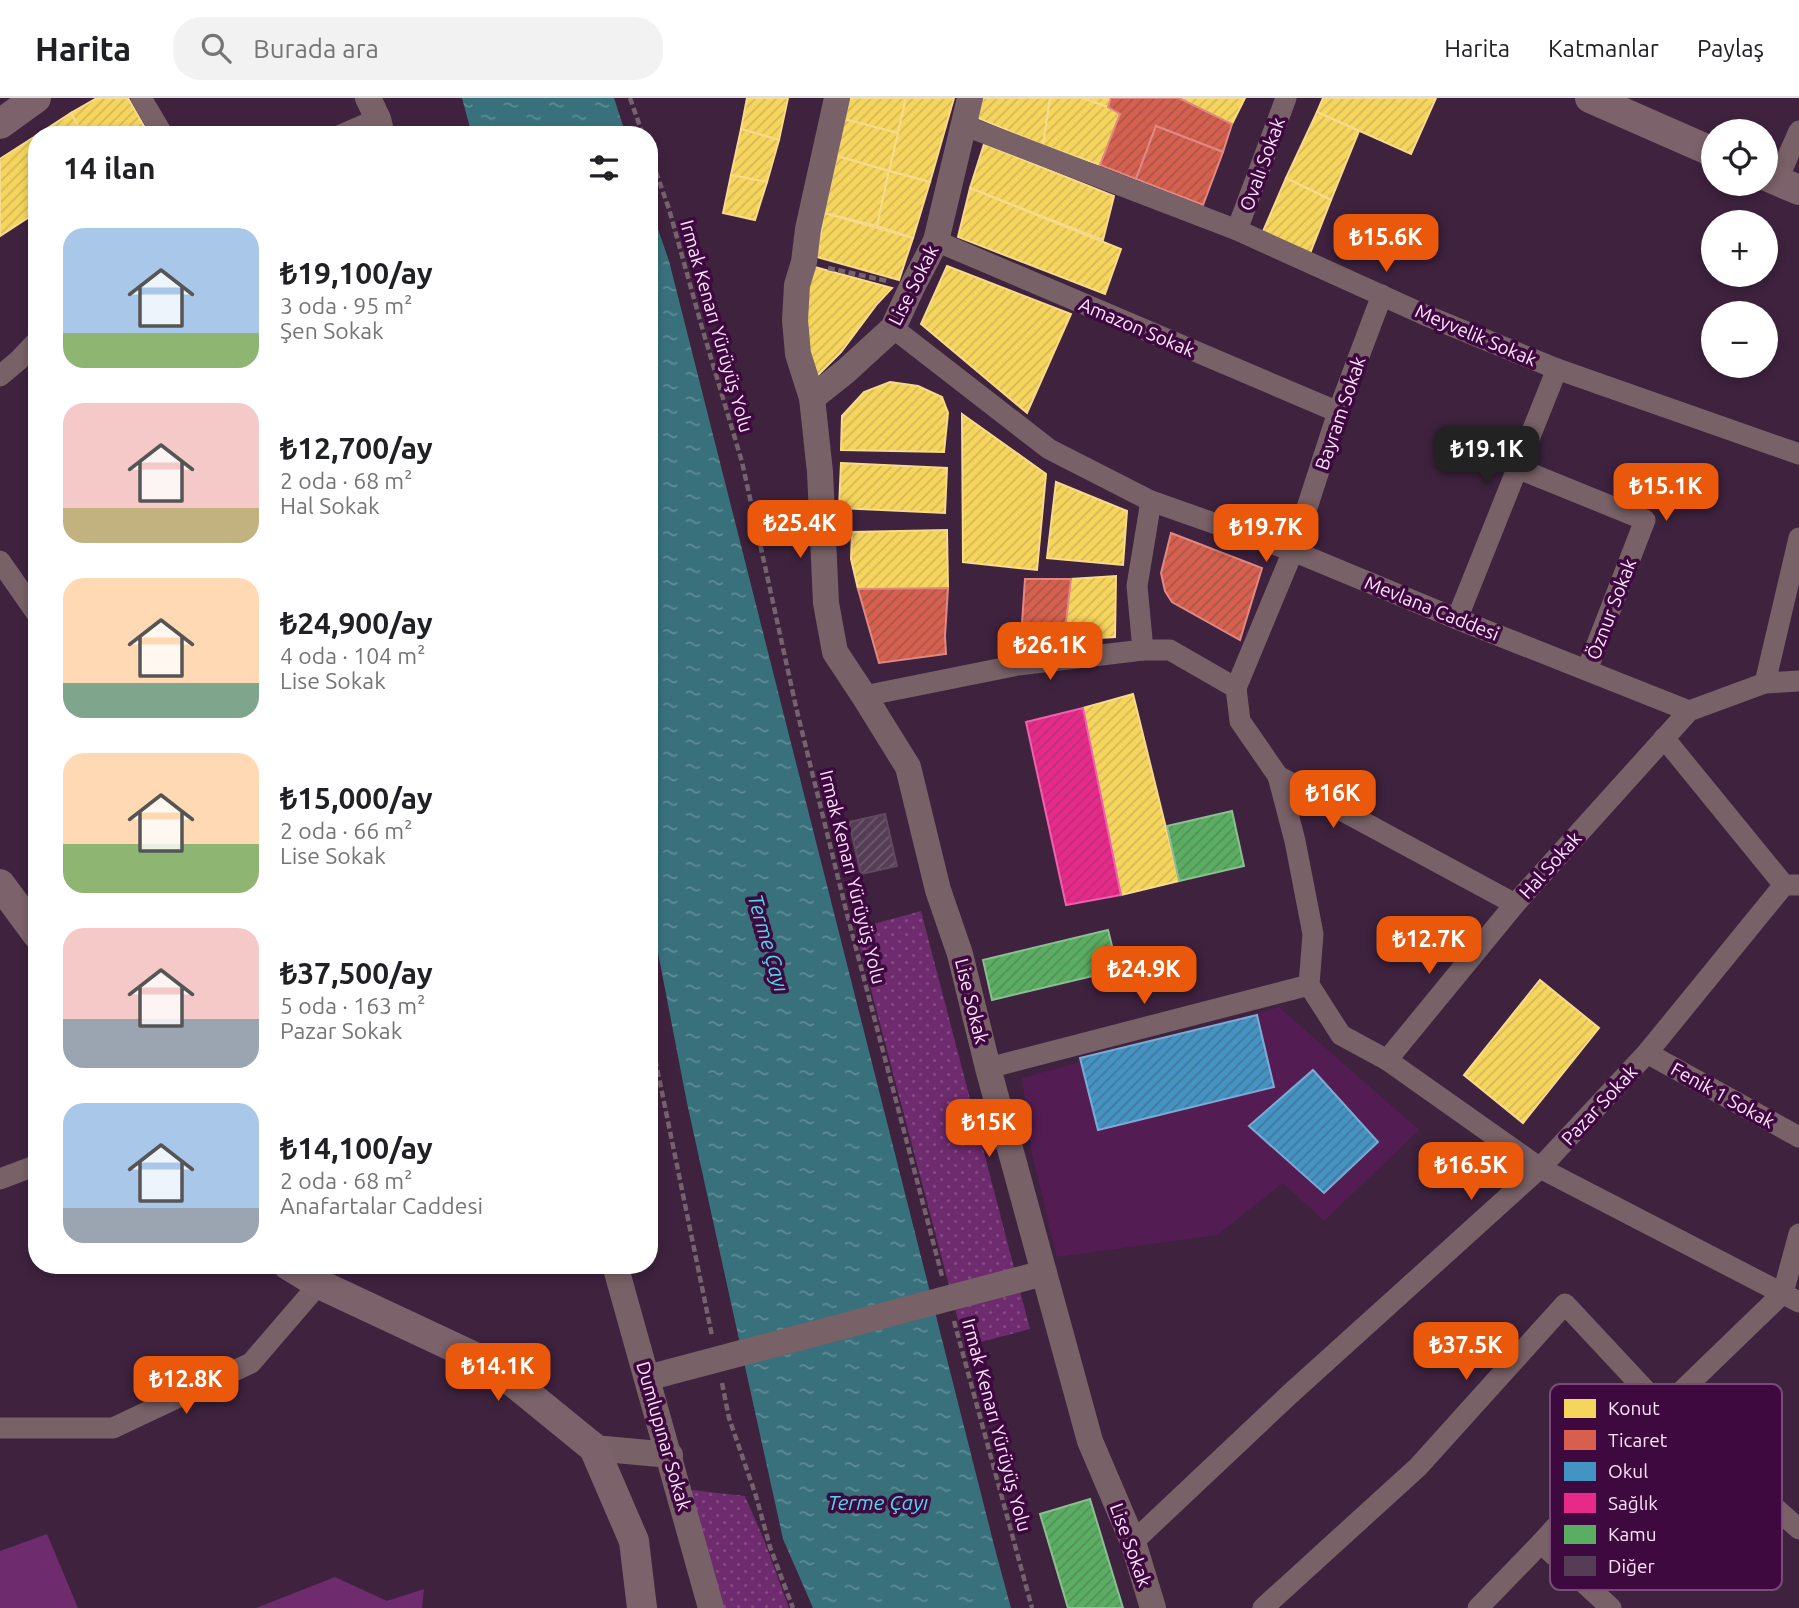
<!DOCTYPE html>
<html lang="tr">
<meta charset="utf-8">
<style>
body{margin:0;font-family:Ubuntu,sans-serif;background:#f2f2f2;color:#202124;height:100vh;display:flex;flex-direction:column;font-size:26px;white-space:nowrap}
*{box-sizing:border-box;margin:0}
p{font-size:23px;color:#757577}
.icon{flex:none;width:38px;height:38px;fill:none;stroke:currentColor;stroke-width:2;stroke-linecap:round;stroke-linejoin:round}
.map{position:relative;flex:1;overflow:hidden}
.panel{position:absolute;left:28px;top:28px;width:630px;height:1148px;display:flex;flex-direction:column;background:#fff;border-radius:28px;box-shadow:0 4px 10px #0003}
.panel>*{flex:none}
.controls{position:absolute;left:1701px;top:21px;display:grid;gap:14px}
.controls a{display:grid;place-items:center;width:77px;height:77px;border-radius:50%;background:#fff;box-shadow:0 4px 10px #0003;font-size:35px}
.price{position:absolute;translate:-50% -60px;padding:0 16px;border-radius:14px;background:#ea580c;color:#fff;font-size:23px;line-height:46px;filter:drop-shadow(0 2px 4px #0008)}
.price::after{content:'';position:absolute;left:50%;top:42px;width:21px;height:16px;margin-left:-10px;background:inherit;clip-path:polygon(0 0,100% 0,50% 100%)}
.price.selected{background:#222;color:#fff}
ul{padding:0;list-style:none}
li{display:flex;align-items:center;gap:21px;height:175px;padding:0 35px}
li span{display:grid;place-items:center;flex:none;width:196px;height:140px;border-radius:21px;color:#555}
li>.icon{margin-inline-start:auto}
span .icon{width:84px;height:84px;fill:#fffc;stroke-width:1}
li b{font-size:30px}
h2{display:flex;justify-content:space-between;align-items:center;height:84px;padding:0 35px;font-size:30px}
header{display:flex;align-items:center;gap:42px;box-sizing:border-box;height:98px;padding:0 35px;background:#fff;border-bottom:2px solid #e0e0e0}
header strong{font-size:33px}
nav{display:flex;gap:38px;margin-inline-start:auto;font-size:24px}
.search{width:490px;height:63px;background:#f2f2f2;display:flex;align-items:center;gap:18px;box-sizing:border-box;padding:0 24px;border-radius:28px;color:#757577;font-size:26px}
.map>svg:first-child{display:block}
</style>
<header>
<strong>Harita</strong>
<div class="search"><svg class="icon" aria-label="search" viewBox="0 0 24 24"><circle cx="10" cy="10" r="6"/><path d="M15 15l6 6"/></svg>Burada ara</div>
<nav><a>Harita</a><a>Katmanlar</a><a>Paylaş</a></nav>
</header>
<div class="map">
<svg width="1799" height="1510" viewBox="0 0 1799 1510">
<defs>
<pattern id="park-dots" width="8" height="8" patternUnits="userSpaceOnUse" patternTransform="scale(1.75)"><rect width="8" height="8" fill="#6e2b6e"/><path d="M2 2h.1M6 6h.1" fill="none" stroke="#844a84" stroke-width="1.8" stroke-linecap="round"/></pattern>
<pattern id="water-ripples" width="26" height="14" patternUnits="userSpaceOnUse" patternTransform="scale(1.75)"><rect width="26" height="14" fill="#38717c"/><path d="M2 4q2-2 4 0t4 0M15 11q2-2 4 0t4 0" fill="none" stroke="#608c96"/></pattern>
<pattern id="homes-hatch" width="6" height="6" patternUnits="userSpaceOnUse" patternTransform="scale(1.75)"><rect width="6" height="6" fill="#f6d55c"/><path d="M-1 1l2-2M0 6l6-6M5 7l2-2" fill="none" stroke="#d4b859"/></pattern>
<pattern id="shops-hatch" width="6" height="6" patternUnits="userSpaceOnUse" patternTransform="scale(1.75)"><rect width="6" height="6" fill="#d6604d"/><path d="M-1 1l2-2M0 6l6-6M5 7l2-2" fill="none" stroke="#a6564d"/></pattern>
<pattern id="schools-hatch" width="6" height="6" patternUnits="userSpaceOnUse" patternTransform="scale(1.75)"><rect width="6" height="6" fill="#4393c3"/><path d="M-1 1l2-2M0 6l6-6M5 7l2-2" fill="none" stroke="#467799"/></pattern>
<pattern id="health-hatch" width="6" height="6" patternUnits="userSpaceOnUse" patternTransform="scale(1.75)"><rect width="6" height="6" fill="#e7298a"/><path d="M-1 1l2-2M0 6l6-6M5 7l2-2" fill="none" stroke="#b83177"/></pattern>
<pattern id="public-hatch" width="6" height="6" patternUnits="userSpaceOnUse" patternTransform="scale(1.75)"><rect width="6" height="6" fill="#5aae61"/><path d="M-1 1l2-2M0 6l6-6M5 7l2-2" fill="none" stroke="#568e5b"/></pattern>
<pattern id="building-hatch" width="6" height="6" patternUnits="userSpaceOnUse" patternTransform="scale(1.75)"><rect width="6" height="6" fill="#553e55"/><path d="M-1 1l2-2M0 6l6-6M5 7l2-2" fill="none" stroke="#6e5a6e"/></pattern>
</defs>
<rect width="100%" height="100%" fill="#3e223e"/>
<!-- built -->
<polygon fill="#531d54" points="1279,909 1419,1032 1324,1123 1283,1085 1217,1137 1057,1159 1032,1056 1022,980"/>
<!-- grass -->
<g fill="#6e2b6e">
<polygon points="47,1436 78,1510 0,1510 0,1453"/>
<polygon points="335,1479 387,1503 424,1491 422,1510 256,1510"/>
</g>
<!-- park -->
<g fill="url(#park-dots)">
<polygon points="921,813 1030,1231 965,1248 855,831"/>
<polygon points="665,1389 745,1398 764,1442 789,1510 708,1510"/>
</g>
<!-- water -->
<g fill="url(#water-ripples)">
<polygon points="462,0 614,0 626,37 472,37"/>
<polygon points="649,105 669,163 995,1451 1011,1510 813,1510 783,1441 687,1005 649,808"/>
</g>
<!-- homes -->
<g fill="url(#homes-hatch)" stroke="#f8da8c" stroke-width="2">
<polygon points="97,0 128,0 149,37 83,37 71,15"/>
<polygon points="747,0 788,0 779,42 741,31"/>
<polygon points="850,0 906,0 898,35 844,21"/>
<polygon points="906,0 954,0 930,84 889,73"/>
<polygon points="983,0 1050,0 1043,47 978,20"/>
<polygon points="1050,0 1083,0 1108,9 1120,16 1100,67 1043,47"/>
<polygon points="1083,0 1111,0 1108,9"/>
<polygon points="1179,0 1245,0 1232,26"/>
<polygon points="1323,0 1436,0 1411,56 1317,14"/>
<polygon points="1317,14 1359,33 1331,102 1286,80"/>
<polygon points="71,15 83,37 37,37"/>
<polygon points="844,21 898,35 889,73 837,58"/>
<polygon points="741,31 779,42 767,84 731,77"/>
<polygon points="34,39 37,43 37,114 0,138 0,61"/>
<polygon points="984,46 1114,98 1103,142 970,90"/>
<polygon points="837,58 889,73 877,128 824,115"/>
<polygon points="889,73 930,84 913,140 877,128"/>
<polygon points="731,77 767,84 755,122 723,115"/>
<polygon points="1286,80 1331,102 1309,158 1261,138"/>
<polygon points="970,90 1121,151 1105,196 958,139"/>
<polygon points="824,115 913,140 899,182 817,159"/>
<polygon points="811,168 892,190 877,206 841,254 816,279 803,221"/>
<polygon points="947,168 1071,216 1027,315 921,226"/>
<polygon points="890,284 918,288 942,299 948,315 944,354 841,352 842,318 864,294"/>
<polygon points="962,316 1046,376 1037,472 963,464"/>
<polygon points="841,365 947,370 945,415 839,410"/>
<polygon points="1056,384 1127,413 1123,467 1047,460"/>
<polygon points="947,432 948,490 858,491 851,461 852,434"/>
<polygon points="1116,478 1115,539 1064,542 1071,481"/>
<polygon points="1133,596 1179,783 1121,797 1083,610"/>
<polygon points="1540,882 1599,930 1523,1025 1464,977"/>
</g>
<!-- shops -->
<g fill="url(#shops-hatch)" stroke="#e28882" stroke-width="2">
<polygon points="1111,0 1179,0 1232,26 1223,54 1156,28 1136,81 1100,67 1120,16 1108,9"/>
<polygon points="1156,28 1223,54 1203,107 1136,81"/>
<polygon points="1171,435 1262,470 1240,542 1172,504 1165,493 1161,475"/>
<polygon points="1025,481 1071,481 1064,542 1021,540"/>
<polygon points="948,490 945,538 946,556 879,565 858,491"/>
</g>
<!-- schools -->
<g fill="url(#schools-hatch)" stroke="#7babd4" stroke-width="2">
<polygon points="1257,917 1274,989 1098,1032 1080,960"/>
<polygon points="1313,972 1378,1044 1324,1095 1249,1028"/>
</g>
<!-- health -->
<polygon fill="url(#health-hatch)" stroke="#ee61ac" stroke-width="2" points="1083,610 1121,797 1066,807 1026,624"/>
<!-- public -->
<g fill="url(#public-hatch)" stroke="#8bbe90" stroke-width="2">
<polygon points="1232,713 1244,768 1179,783 1167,728"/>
<polygon points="1108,832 1118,872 992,902 983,862"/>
<polygon points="1090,1401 1123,1510 1068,1510 1040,1416"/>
</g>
<!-- building -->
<polygon fill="url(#building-hatch)" stroke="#614960" stroke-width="2" points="885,716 897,768 861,776 849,724"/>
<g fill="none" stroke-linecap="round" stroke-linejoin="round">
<!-- path -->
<g stroke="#75626c" stroke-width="4.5" stroke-dasharray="7 3.5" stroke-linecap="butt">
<polyline points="630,0 643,37"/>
<polyline points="649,54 669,111 703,233 742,364 796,609 847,816 942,1178"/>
<polyline points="828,170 887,183"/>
<polyline points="649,931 712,1238"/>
<polyline points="954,1223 1032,1510"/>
<polyline points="722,1285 729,1320 756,1398 770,1449 793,1510"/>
</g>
<!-- minor -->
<g stroke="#786167" stroke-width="21">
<polyline points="141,0 163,37"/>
<polyline points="963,27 1237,132 1425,217 1557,271 1799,356"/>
<polyline points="341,37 378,21"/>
<polyline points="1777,83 1799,33"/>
<polyline points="1237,132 1286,0"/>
<polyline points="936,143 1338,314"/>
<polyline points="1382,197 1338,314 1293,453 1236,590 1240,623 1278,678 1515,806"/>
<polyline points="893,230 1049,351 1151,403 1293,453 1457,521 1689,613"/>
<polyline points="0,278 19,262 37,243"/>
<polyline points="1517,370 1645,422 1587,572"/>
<polyline points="1799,440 1765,585 1689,613 1515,806 1387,962 1540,1070 1799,1204"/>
<polyline points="0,463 37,516"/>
<polyline points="1457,521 1557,271"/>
<polyline points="1143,552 1137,488 1151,403"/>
<polyline points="1765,585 1799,583"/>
<polyline points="864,598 1018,567 1143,552 1170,552 1236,590"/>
<polyline points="1664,640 1784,787"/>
<polyline points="1278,678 1295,743 1313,836 1309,887 1341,937 1387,962"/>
<polyline points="1647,955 1799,1039"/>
<polyline points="988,970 1309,887"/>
<polyline points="0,1081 37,1067"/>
<polyline points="0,1330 113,1330 251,1265 319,1186"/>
<polyline points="1133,1444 1290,1296 1540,1070 1647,955 1784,787 1799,787"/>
<polyline points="1541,1445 1611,1510"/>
<polyline points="1263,1510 1418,1369 1565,1206 1663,1311 1799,1431"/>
<polyline points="1478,1510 1541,1445 1663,1311 1783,1195 1799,1136"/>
</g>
<!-- tertiary -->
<g stroke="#786167" stroke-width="26">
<polyline points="368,0 378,21 382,37"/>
<polyline points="837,0 808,131 804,164 797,187 795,222 798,256 812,300 820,374 826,505 835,554 864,598 908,669 938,792 960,856 988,970 1090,1343 1133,1444 1153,1510"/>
<polyline points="812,300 846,273 893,230 912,189 936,143 970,0"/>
<polyline points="615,1167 711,1510"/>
<polyline points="647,1280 1044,1175"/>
<polyline points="594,1350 670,1357"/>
</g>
<!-- secondary -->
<g stroke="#7c626a" stroke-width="30">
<polyline points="1590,0 1713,54"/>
<polyline points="0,26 36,0"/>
<polyline points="1766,78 1799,92"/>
<polyline points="0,786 37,836"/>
<polyline points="288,1167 319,1186 492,1267 594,1350 634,1443 642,1510"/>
</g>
</g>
<g text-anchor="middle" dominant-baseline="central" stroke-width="7" stroke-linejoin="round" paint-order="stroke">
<!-- street labels -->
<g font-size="19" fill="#fee4fd" stroke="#3e093f">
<text transform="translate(1262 66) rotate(-70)">Ovalı Sokak</text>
<text transform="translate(913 187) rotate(-63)">Lise Sokak</text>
<text transform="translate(717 228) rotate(74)">Irmak Kenarı Yürüyüş Yolu</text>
<text transform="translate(1137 229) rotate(23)">Amazon Sokak</text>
<text transform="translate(1476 237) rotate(23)">Meyvelik Sokak</text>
<text transform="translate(1340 315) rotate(-71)">Bayram Sokak</text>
<text transform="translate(1432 510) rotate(22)">Mevlana Caddesi</text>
<text transform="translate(1611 511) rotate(-69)">Öznur Sokak</text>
<text transform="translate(1550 767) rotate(-48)">Hal Sokak</text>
<text transform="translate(853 779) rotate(76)">Irmak Kenarı Yürüyüş Yolu</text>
<text transform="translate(972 903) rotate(76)">Lise Sokak</text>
<text transform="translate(1723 997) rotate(29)">Fenik 1 Sokak</text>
<text transform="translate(1599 1007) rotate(-47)">Pazar Sokak</text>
<text transform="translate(997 1327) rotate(75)">Irmak Kenarı Yürüyüş Yolu</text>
<text transform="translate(664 1338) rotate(74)">Dumlupınar Sokak</text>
<text transform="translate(1131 1447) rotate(70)">Lise Sokak</text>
</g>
<!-- water labels -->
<g font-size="21" font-style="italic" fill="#4ed9eb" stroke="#3e093f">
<text transform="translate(769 845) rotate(74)">Terme Çayı</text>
<text x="878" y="1404">Terme Çayı</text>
</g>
</g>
<!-- legend -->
<rect x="1550" y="1286" width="232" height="206" rx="10" fill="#3e093f" stroke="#784b78" stroke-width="2"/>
<rect x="1564" y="1301" width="32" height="19" fill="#f6d55c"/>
<rect x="1564" y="1332" width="32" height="20" fill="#d6604d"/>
<rect x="1564" y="1364" width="32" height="19" fill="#4393c3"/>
<rect x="1564" y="1395" width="32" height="20" fill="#e7298a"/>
<rect x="1564" y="1427" width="32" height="19" fill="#5aae61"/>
<rect x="1564" y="1458" width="32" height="20" fill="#553e55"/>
<g font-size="19" fill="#fee4fd">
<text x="1608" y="1317">Konut</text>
<text x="1608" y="1349">Ticaret</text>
<text x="1608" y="1380">Okul</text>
<text x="1608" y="1412">Sağlık</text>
<text x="1608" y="1443">Kamu</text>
<text x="1608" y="1475">Diğer</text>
</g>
</svg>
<div class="controls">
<a><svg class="icon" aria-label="locate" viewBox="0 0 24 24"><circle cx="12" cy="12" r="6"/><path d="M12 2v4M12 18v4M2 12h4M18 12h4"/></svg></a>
<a>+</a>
<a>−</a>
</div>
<b class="price" style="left:1386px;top:176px">₺15.6K</b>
<b class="price selected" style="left:1487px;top:388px">₺19.1K</b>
<b class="price" style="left:1666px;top:425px">₺15.1K</b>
<b class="price" style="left:800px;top:462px">₺25.4K</b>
<b class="price" style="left:1266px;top:466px">₺19.7K</b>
<b class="price" style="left:1050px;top:584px">₺26.1K</b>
<b class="price" style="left:1333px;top:732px">₺16K</b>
<b class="price" style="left:1429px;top:878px">₺12.7K</b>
<b class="price" style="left:1144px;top:908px">₺24.9K</b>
<b class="price" style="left:989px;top:1061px">₺15K</b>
<b class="price" style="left:1471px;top:1104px">₺16.5K</b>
<b class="price" style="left:1466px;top:1284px">₺37.5K</b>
<b class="price" style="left:498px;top:1305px">₺14.1K</b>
<b class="price" style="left:186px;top:1318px">₺12.8K</b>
<section class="panel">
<h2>14 ilan<svg class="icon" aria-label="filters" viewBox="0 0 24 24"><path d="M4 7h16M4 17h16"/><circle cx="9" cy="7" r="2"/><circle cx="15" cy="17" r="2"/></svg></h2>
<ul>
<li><span style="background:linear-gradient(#a9c7e8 75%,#8fb573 0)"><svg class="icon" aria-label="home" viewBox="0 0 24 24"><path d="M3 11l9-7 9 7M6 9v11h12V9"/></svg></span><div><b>₺19,100/ay</b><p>3 oda · 95 m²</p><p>Şen Sokak</p></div></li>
<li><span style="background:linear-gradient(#f6c9c9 75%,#c2b280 0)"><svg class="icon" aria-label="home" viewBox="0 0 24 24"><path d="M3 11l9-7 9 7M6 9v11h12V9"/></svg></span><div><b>₺12,700/ay</b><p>2 oda · 68 m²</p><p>Hal Sokak</p></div></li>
<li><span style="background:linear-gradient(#ffd9b3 75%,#7fa58c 0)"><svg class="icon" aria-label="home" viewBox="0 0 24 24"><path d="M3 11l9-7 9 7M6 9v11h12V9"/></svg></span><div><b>₺24,900/ay</b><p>4 oda · 104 m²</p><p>Lise Sokak</p></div></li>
<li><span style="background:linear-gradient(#ffd9b3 65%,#8fb573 0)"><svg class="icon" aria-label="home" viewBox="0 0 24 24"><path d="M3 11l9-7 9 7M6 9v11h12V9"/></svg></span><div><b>₺15,000/ay</b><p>2 oda · 66 m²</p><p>Lise Sokak</p></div></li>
<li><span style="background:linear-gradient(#f6c9c9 65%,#9aa5b1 0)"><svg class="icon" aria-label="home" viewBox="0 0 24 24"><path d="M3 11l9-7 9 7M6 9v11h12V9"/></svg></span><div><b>₺37,500/ay</b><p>5 oda · 163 m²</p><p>Pazar Sokak</p></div></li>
<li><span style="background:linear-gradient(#a9c7e8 75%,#9aa5b1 0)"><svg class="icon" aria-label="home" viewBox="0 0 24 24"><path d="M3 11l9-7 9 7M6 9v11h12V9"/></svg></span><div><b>₺14,100/ay</b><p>2 oda · 68 m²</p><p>Anafartalar Caddesi</p></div></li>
</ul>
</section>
</div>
